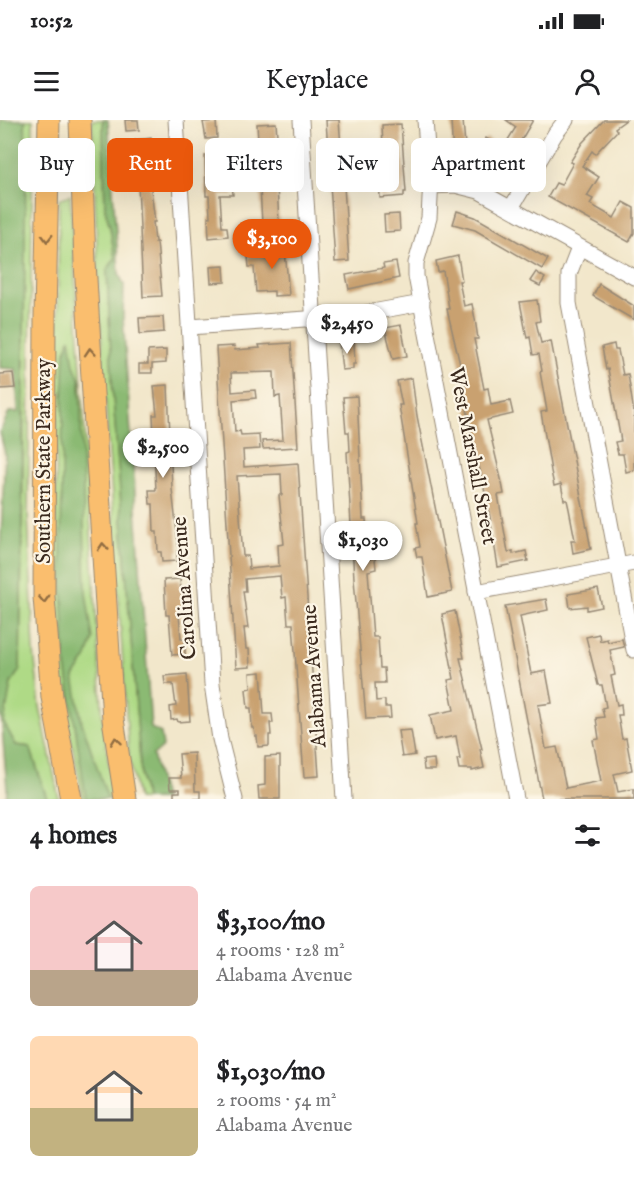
<!DOCTYPE html>
<meta charset="utf-8">
<style>
body{margin:0;font-family:"IM FELL English",serif;background:#f6f6f6;color:#202124;height:100vh;display:flex;flex-direction:column;font-size:22px;white-space:nowrap}
*{box-sizing:border-box;margin:0}
p{font-size:20px;color:#757577}
.icon{flex:none;width:33px;height:33px;fill:none;stroke:currentColor;stroke-width:2;stroke-linecap:round;stroke-linejoin:round}
.map{position:relative;height:679px;overflow:hidden}
.drawer{display:flex;flex-direction:column;background:#fff;flex:1}
.drawer>*{flex:none}
.top-card{position:absolute;left:18px;top:18px;width:598px;height:54px;display:flex;gap:12px}
.price{position:absolute;translate:-50% -51px;padding:0 14px;border-radius:21px;background:#fff;color:#222;font-size:20px;line-height:39px;filter:drop-shadow(0 2px 3px #0008)}
.price::after{content:'';position:absolute;left:50%;top:36px;width:18px;height:14px;margin-left:-9px;background:inherit;clip-path:polygon(0 0,100% 0,50% 100%)}
.price.on{background:#ea580c;color:#fff}
ul{padding:0;list-style:none}
li{display:flex;align-items:center;gap:18px;height:150px;padding:0 30px}
li span{display:grid;place-items:center;flex:none;width:168px;height:120px;border-radius:9px;color:#555}
li>.icon{margin-inline-start:auto}
span .icon{width:72px;height:72px;fill:#fffc;stroke-width:1}
li b{font-size:26px}
h2{display:flex;justify-content:space-between;align-items:center;height:72px;padding:0 30px;font-size:26px}
.pill{padding:0 21px;border-radius:9px;background:#fff;box-shadow:0 6px 24px #0002;font-size:21px;line-height:54px}
.pill.on{background:#ea580c;color:#fff}
.status{display:flex;justify-content:space-between;align-items:center;height:42px;padding:0 30px;background:#fff;direction:ltr}
.status svg{height:16px;fill:currentColor}
header{display:flex;justify-content:space-between;align-items:center;height:78px;padding:0 30px;background:#fff;font-size:27px;font-weight:600}
.map>svg:first-child{display:block}
</style>
<div class="status"><b>10:52</b><svg viewBox="0 0 49 12"><path d="M0 12V9h3v3zM5 12V6h3v6zM10 12V3h3v9zM15 12V0h3v12zM26 1h20v11H26zM47 4h2v5h-2z"/></svg></div>
<header><svg class="icon" aria-label="menu" viewBox="0 0 24 24"><path d="M4 6h16M4 12h16M4 18h16"/></svg>Keyplace<svg class="icon" aria-label="person" viewBox="0 0 24 24"><circle cx="12" cy="8" r="4"/><path d="M4 21q1-7 8-7t8 7"/></svg></header>
<div class="map">
<svg width="634" height="679" viewBox="0 0 634 679">
<rect width="100%" height="100%" fill="#fcf5e5"/>
<filter id="ink" filterUnits="userSpaceOnUse"><feTurbulence type="fractalNoise" baseFrequency=".0167" numOctaves="2"/><feDisplacementMap in="SourceGraphic" scale="12" xChannelSelector="R" yChannelSelector="G"/><feConvolveMatrix kernelMatrix="1 2 1 2 8 2 1 2 1" color-interpolation-filters="sRGB"/></filter>
<filter id="wash" filterUnits="userSpaceOnUse"><feTurbulence type="fractalNoise" baseFrequency=".008" numOctaves="4" result="noise"/><feDisplacementMap in="SourceGraphic" scale="24" xChannelSelector="R" yChannelSelector="G"/><feGaussianBlur stdDeviation="1.35" result="paint"/><feColorMatrix in="noise" values="0 0 0 0 0 0 0 0 0 0 0 0 0 0 0 0 0 1.4 0 .05"/><feComposite in="paint" operator="in"/></filter>
<g filter="url(#wash)">
<rect width="100%" height="100%" fill="#f2e7cb"/>
<!-- green -->
<g fill="#afda86" stroke="#758252" stroke-width="1.5">
<polygon points="25,0 33,0 28,395 34,532 40,587 59,679 47,679 30,627 16,625 3,603 11,563 20,549 24,301"/>
<polygon points="92,0 103,0 105,89 110,107 115,139 107,150 113,277 141,654 145,679 138,679 129,636 99,179"/>
<polygon points="70,75 103,604 114,679 83,679 62,572 55,488 59,79"/>
</g>
<!-- forest -->
<g fill="#8bba73" stroke="#637248" stroke-width="1.5">
<polygon points="0,0 25,0 26,43 20,549 11,563 4,603 16,625 30,627 47,679 6,679 7,669 0,583 0,436 5,334 0,312 9,292 18,292 16,249 0,248"/>
<polygon points="103,0 108,0 119,154 124,165 123,197 151,608 161,613 163,627 153,635 164,679 145,679 141,654 113,277 107,150 115,139 110,107 105,89"/>
<polygon points="70,218 74,245 80,260 86,473 93,519 87,537 74,557 82,603 108,679 86,679 65,539 61,429 63,279 65,232"/>
</g>
<g id="blocks">
<!-- building -->
<g fill="#c9a170" fill-rule="evenodd">
<polygon points="125,0 138,0 139,10 126,11"/>
<polygon points="326,0 339,0 343,53 349,52 350,66 344,66 349,141 335,142"/>
<polygon points="451,0 463,0 466,38 453,39"/>
<polygon points="506,0 533,0 502,53 473,40 486,18 503,28 516,7"/>
<polygon points="604,0 626,0 615,8 617,11 595,34 592,31 582,46 599,57 587,76 593,79 590,84 614,98 623,82 634,88 634,113 629,122 548,77 556,63 561,65 573,43 570,42 582,23"/>
<polygon points="216,1 217,18 206,19 203,2"/>
<polygon points="276,3 281,66 277,66 279,102 262,103 260,67 257,67 256,52 260,52 257,4"/>
<polygon points="401,4 406,72 404,72 404,76 380,78 378,27 383,27 382,5"/>
<polygon points="151,18 153,40 137,41 136,20"/>
<polygon points="230,35 233,75 220,75 222,107 227,107 228,116 209,118 208,97 210,97 209,76 206,76 205,36"/>
<polygon points="150,62 155,102 153,102 155,122 157,122 162,176 143,177 138,63"/>
<polygon points="457,91 475,97 548,139 542,149 475,110 453,104"/>
<polygon points="399,94 400,111 385,112 384,95"/>
<polygon points="269,119 284,119 289,175 274,176 274,171 256,172 254,147 249,147 248,137 270,135"/>
<polygon points="458,136 462,161 459,161 464,186 472,184 475,199 478,219 474,219 484,269 488,268 491,285 510,281 513,294 487,300 502,363 504,374 498,375 508,432 513,431 513,434 526,431 528,441 498,447 488,386 470,306 463,266 465,266 447,189 449,189 445,162 443,151 438,152 436,141"/>
<polygon points="396,142 399,158 349,169 346,155 384,148 383,144"/>
<polygon points="224,146 225,162 211,163 210,147"/>
<polygon points="536,152 545,158 540,166 530,161"/>
<polygon points="599,164 634,186 634,200 593,176"/>
<polygon points="537,180 540,201 536,202 541,223 551,221 591,429 573,433 571,420 575,420 569,389 567,380 564,380 561,364 554,366 551,351 541,292 547,291 540,252 542,251 539,234 533,235 530,217 527,218 520,182"/>
<polygon points="163,197 164,212 140,214 139,198"/>
<polygon points="401,205 407,236 393,239 385,208"/>
<polygon points="354,222 355,244 353,244 353,249 342,250 339,223"/>
<path d="M291 223 298 327 263 329 262 321 283 320 280 276 275 277 274 252 231 253 232 272 255 270 256 278 233 280 235 312 240 311 241 315 259 314 260 329 243 330 244 347 298 343 319 656 304 657 293 504H288L286 477 282 478 280 456 245 459 246 471H243L248 508H244L246 529H249L250 547 236 548 216 227 234 226 235 230 260 228 259 225ZM281 354 282 375H279L284 424 278 425 279 446 249 449 248 436H243L237 356Z"/>
<polygon points="614,224 615,230 618,230 623,255 628,254 634,293 634,350 626,352 623,334 618,334 615,322 621,321 608,249 606,250 602,227"/>
<polygon points="166,230 166,243 152,244 152,253 139,253 139,244 148,244 148,231"/>
<polygon points="13,253 15,268 0,269 0,254"/>
<polygon points="412,258 417,296 452,472 428,477 422,437 417,437 415,428 420,427 416,403 418,403 399,285 402,285 397,261"/>
<polygon points="168,265 172,369 179,431 177,431 177,441 162,442 161,432 158,432 157,412 154,412 153,384 150,384 149,370 156,370 154,329 147,330 146,315 154,315 153,295 157,295 154,266"/>
<polygon points="357,276 363,399 366,399 368,439 375,438 376,449 368,451 373,517 378,517 380,548 384,548 385,563 375,563 376,581 385,580 385,587 390,587 391,598 366,599 354,459 347,332 350,331 349,312 346,312 343,277"/>
<polygon points="180,459 183,494 179,494 181,519 185,519 185,534 172,535 169,495 166,495 164,460"/>
<polygon points="598,469 602,487 587,490 587,486 570,488 568,474"/>
<polygon points="546,479 548,490 520,496 531,554 546,551 552,583 538,585 546,629 557,627 566,668 601,661 593,620 599,619 596,598 604,597 602,588 606,587 602,565 598,565 586,517 599,514 600,521 607,519 608,522 622,519 624,527 610,530 615,555 611,556 617,585 621,584 622,595 618,595 622,619 626,618 632,650 614,654 618,672 634,669 634,679 542,679 505,486"/>
<polygon points="455,491 464,538 460,538 482,629 480,629 484,648 472,651 472,649 459,649 457,639 460,639 456,616 435,620 430,595 454,590 448,560 454,559 442,494"/>
<polygon points="261,552 264,594 272,594 273,603 270,603 271,615 269,615 269,626 258,627 257,616 255,616 254,608 252,608 251,588 248,588 246,569 251,568 250,553"/>
<polygon points="187,554 190,601 178,602 177,599 171,600 170,587 176,586 173,564 165,564 164,556"/>
<polygon points="411,610 415,635 402,637 398,611"/>
<polygon points="194,633 195,671 200,671 200,679 174,679 174,672 180,672 180,669 170,669 169,658 181,658 179,634"/>
<polygon points="280,636 280,679 259,679 258,666 265,665 265,637"/>
<polygon points="434,639 435,650 424,650 423,640"/>
</g>
</g>
</g>
<g filter="url(#ink)">
<use href="#blocks" fill-opacity="0" stroke="#968874" stroke-width="1.5"/>
<g fill="none" stroke-linecap="round" stroke-linejoin="round">
<defs>
<g id="minor">
<polyline points="176,0 212,564 220,619 235,679"/>
<polyline points="301,0 344,679"/>
<polyline points="425,0 429,56 431,59 429,98 416,143 416,156 516,679"/>
<polyline points="430,66 455,65 479,71 634,157"/>
<polyline points="511,88 555,14 566,0"/>
<polyline points="579,128 569,154 569,183 634,530"/>
<polyline points="189,207 350,196 422,183"/>
<polyline points="476,472 634,443"/>
</g>
<g id="highway">
<polyline points="49,0 45,197 44,477 52,577 71,679"/>
<polyline points="80,0 85,143 113,599 125,679"/>
</g>
</defs>
<!-- minor casing -->
<use href="#minor" stroke="#968874" stroke-width="17"/>
<!-- highway casing -->
<use href="#highway" stroke="#968874" stroke-width="23"/>
<!-- minor -->
<use href="#minor" stroke="#fff" stroke-width="15"/>
<!-- highway -->
<use href="#highway" stroke="#fabe6e" stroke-width="21"/>
</g>
<!-- one-way arrows -->
<defs><path id="oneway-chevron" d="M-2-3.5L2.5 0L-2 3.5" fill="none" stroke-width="1.6" stroke-linecap="round" stroke-linejoin="round" transform="scale(1.5)"/></defs>
<g stroke="#916d42">
<use href="#oneway-chevron" transform="translate(47 118) rotate(91)"/>
<use href="#oneway-chevron" transform="translate(90 232) rotate(-94)"/>
<use href="#oneway-chevron" transform="translate(103 427) rotate(-94)"/>
<use href="#oneway-chevron" transform="translate(44 479) rotate(88)"/>
<use href="#oneway-chevron" transform="translate(116 621) rotate(-97)"/>
</g>
</g>
<g text-anchor="middle" dominant-baseline="central" stroke-width="4.5" stroke-linejoin="round" paint-order="stroke">
<!-- street labels -->
<g font-size="21" fill="#3b2a1e" stroke="#fcf5e5">
<text transform="translate(472 336) rotate(79)">West Marshall Street</text>
<text transform="translate(44 341) rotate(-90)">Southern State Parkway</text>
<text transform="translate(185 468) rotate(-94)">Carolina Avenue</text>
<text transform="translate(315 556) rotate(-94)">Alabama Avenue</text>
</g>
</g>
</svg>
<b class="price on" style="left:272px;top:150px">$3,100</b>
<b class="price" style="left:347px;top:235px">$2,450</b>
<b class="price" style="left:163px;top:359px">$2,500</b>
<b class="price" style="left:363px;top:452px">$1,030</b>
<div class="top-card">
<a class="pill">Buy</a>
<a class="pill on">Rent</a>
<a class="pill">Filters</a>
<a class="pill">New</a>
<a class="pill">Apartment</a>
</div>
</div>
<section class="drawer">
<h2>4 homes<svg class="icon" aria-label="filters" viewBox="0 0 24 24"><path d="M4 7h16M4 17h16"/><circle cx="9" cy="7" r="2"/><circle cx="15" cy="17" r="2"/></svg></h2>
<ul>
<li><span style="background:linear-gradient(#f6c9c9 70%,#b9a48a 0)"><svg class="icon" aria-label="home" viewBox="0 0 24 24"><path d="M3 11l9-7 9 7M6 9v11h12V9"/></svg></span><div><b>$3,100/mo</b><p>4 rooms · 128 m²</p><p>Alabama Avenue</p></div></li>
<li><span style="background:linear-gradient(#ffd9b3 60%,#c2b280 0)"><svg class="icon" aria-label="home" viewBox="0 0 24 24"><path d="M3 11l9-7 9 7M6 9v11h12V9"/></svg></span><div><b>$1,030/mo</b><p>2 rooms · 54 m²</p><p>Alabama Avenue</p></div></li>
</ul>
</section>
